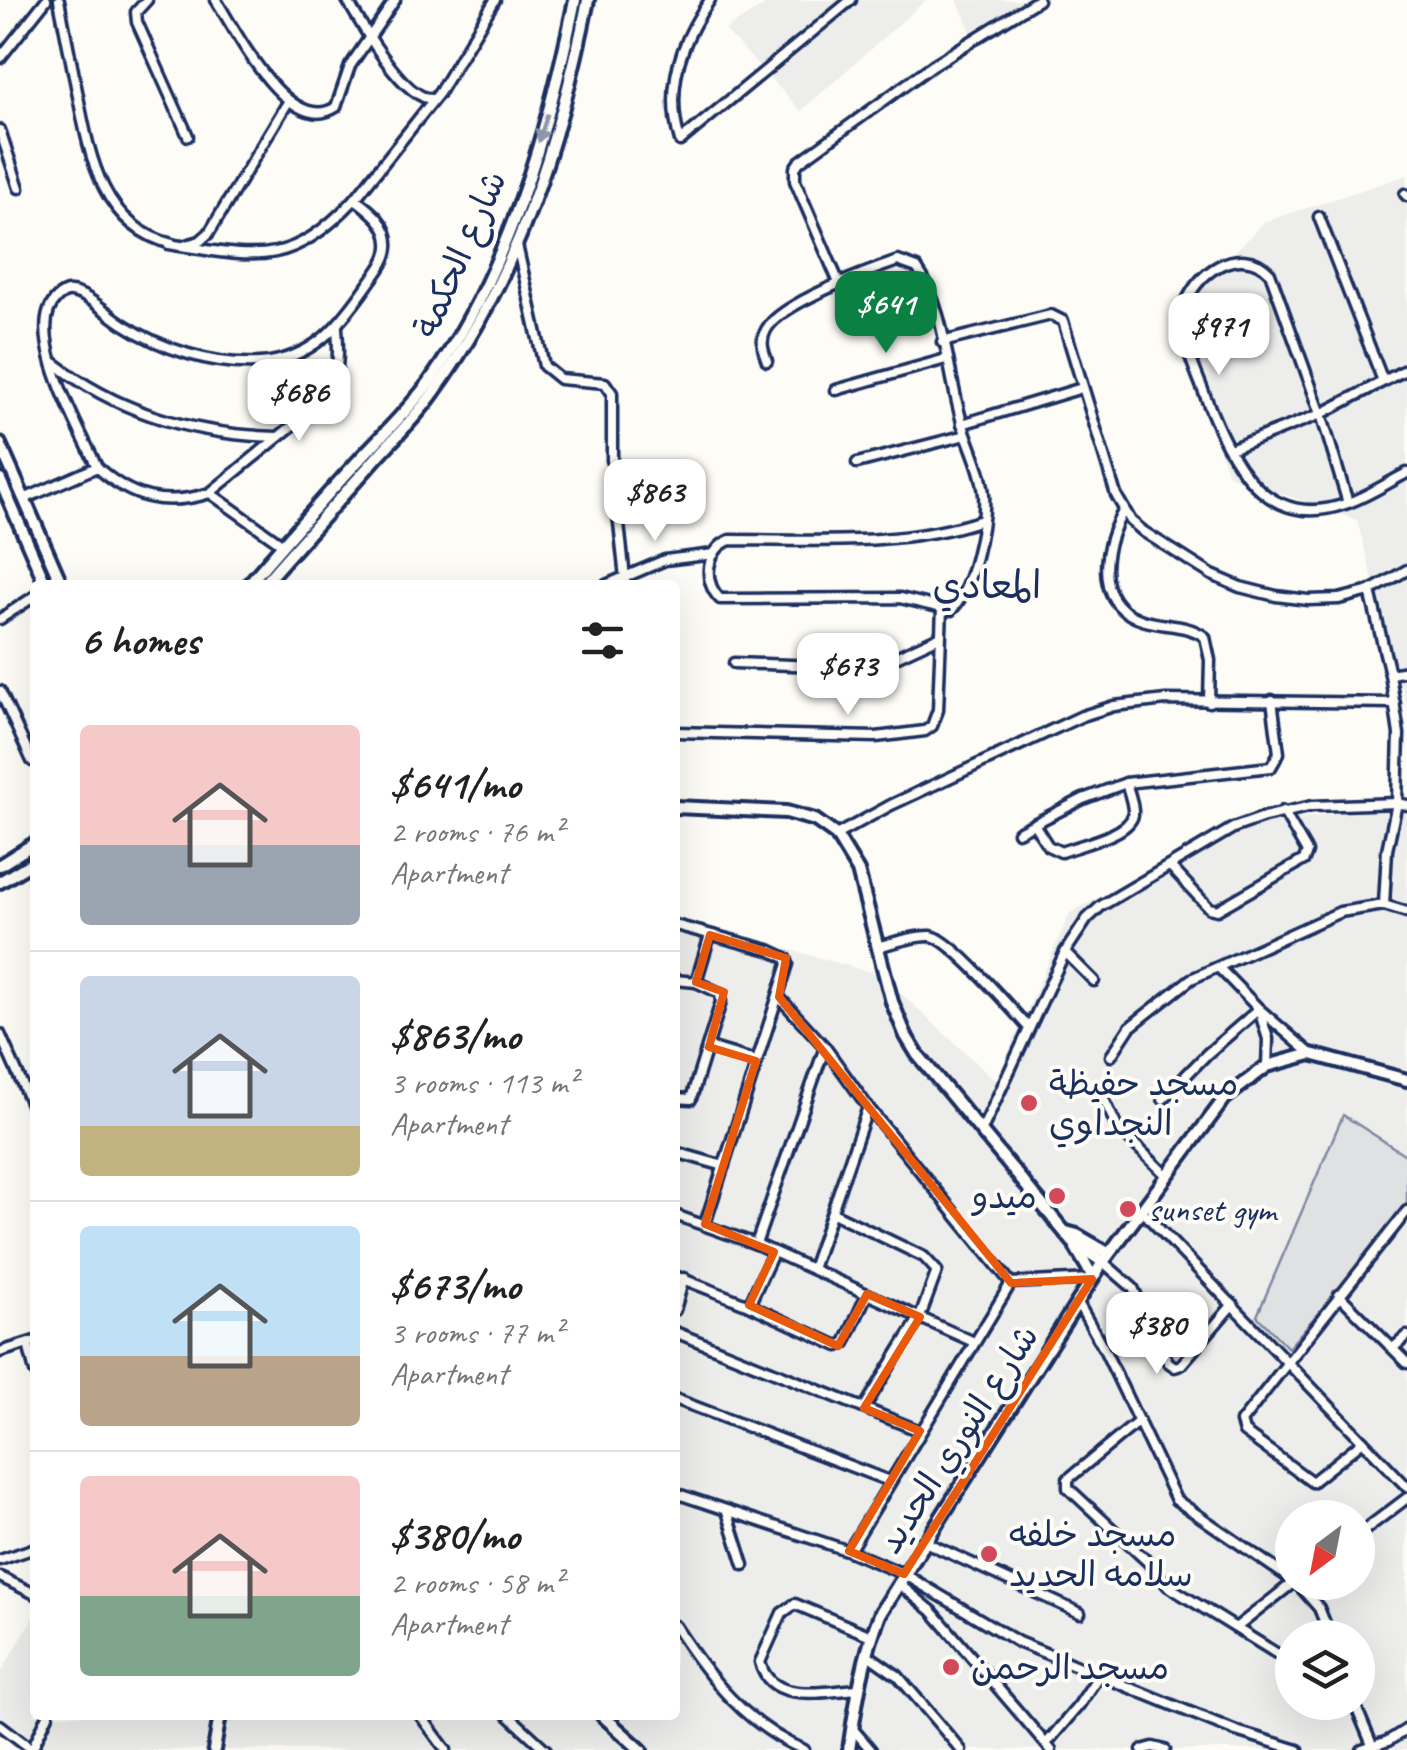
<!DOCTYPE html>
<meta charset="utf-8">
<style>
body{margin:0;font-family:Caveat,"Playpen Sans Arabic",sans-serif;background:#f2f2f2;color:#222;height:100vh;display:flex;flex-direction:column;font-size:38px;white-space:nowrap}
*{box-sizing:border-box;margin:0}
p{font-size:32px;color:#767676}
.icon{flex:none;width:55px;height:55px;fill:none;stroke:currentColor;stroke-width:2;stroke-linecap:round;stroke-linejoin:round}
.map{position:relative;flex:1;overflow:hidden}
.drawer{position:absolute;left:30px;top:580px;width:650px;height:1140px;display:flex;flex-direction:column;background:#fff;border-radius:10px;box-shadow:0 10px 40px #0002}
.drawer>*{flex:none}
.needle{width:65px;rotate:212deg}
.controls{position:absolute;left:1275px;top:1500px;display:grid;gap:20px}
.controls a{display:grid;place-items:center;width:100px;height:100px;border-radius:50%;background:#fff;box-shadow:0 10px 40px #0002;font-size:50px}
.price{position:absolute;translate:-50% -85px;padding:0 22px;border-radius:20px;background:#fff;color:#222;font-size:32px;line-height:65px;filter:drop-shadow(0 2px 5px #0008)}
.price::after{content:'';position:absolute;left:50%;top:60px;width:30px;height:22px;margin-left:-15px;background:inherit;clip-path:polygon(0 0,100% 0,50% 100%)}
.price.on{background:#0b8043;color:#fff}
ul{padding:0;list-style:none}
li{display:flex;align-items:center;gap:30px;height:250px;padding:0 50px}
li+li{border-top:2px solid #e0e0e0}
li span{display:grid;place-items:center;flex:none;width:280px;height:200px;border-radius:10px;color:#555}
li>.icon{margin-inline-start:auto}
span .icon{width:120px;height:120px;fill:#fffc;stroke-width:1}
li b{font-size:42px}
h2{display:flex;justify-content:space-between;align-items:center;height:120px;padding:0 50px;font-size:42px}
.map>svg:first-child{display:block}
</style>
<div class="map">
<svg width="1407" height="1750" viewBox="0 0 1407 1750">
<rect width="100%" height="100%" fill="#fdfcf7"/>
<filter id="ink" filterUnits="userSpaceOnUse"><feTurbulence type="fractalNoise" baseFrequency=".01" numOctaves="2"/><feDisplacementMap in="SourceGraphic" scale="20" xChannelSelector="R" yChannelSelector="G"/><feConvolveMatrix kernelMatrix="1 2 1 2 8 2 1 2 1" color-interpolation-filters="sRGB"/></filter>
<g filter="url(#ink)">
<!-- built -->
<g fill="#edeeec" fill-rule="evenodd">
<polygon points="773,0 926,0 801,111 725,30"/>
<polygon points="957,0 1028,0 973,36"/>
<polygon points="1407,175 1407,708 1357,520 1228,475 1174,314 1264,222"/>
<path d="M1407 804V1750H43L0 1722V1674L35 1615V1715H675V918L881 975 996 1081 1070 913 1226 828ZM1292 1518H1358V1582H1292ZM1292 1638H1358V1702H1292Z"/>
</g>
<!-- green -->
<polygon fill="#e0e1e3" stroke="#7e88a0" stroke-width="2.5" points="1343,1115 1407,1156 1407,1210 1288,1348 1257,1316"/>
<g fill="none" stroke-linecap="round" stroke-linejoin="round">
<defs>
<g id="minor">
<path d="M59 0C65 30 71 60 77 91 89 152 100 226 172 244"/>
<polyline points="147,0 136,12 137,22 188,136"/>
<path d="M216 0C236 31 289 138 336 107L350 66 395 0"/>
<path d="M347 0C361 24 404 100 433 99"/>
<path d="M710 0C680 42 665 90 680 141L851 0"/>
<polyline points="0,58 46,0"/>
<polyline points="0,130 19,188"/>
<polyline points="1405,194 1407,196"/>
<polyline points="355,199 439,93 495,0"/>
<polyline points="1319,217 1383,381"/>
<polyline points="186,245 200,241 209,233 288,102"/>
<polyline points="517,245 544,366 560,379 605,383 612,393 612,460 625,578"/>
<polyline points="839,283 795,181 795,168 799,162 933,65 1038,0"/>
<polyline points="942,342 1051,315 1063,321 1116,495 1131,521 1144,532 1212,575 1240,587 1276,596 1308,600 1339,599 1370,591 1407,570"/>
<path d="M767 361C763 350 760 341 766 330 780 303 869 271 898 261L917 268C945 307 948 376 962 422 969 445 982 470 984 495 986 522 972 592 951 610L900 598 720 599C702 581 706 550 730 540 812 540 904 547 982 520"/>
<path d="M54 363C120 414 195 435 278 437"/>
<polyline points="836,390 946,359"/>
<polyline points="962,424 1082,388"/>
<polyline points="1230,449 1321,414 1407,369"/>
<polyline points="857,463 966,435"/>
<path d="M97 467C131 499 165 507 210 493"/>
<path d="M24 499 97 467C81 431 21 329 58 297 62 294 66 291 71 292 89 294 108 315 123 324 161 349 214 366 260 363 313 359 339 326 367 286 375 274 387 262 388 247 390 225 371 211 355 199 289 269 257 258 169 244"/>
<path d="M1348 503 1321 414 1270 273C1240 241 1192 274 1184 310 1178 337 1197 373 1206 398 1230 460 1265 532 1345 504 1367 497 1387 483 1407 473"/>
<path d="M1124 510C1104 543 1092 599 1137 618 1159 628 1185 622 1205 637L1210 660 1209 702"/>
<path d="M283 545 210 493 314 408C339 379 340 365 337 328"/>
<polyline points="606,585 665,560 714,554"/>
<polyline points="1370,591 1390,674 1399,734 1397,803 1387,850 1384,905"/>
<polyline points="0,619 35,596"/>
<polyline points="734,663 872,668 939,637"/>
<polyline points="1390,674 1407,671"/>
<polyline points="0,691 32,761"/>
<polyline points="675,732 876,737 925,731 932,726 938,710 942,608"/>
<path d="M1034 824 1048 846 1061 852C1079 845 1129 835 1133 815 1134 805 1129 792 1126 783"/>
<polyline points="1018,832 1083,799 1126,783 1271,767 1279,753 1272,700"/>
<polyline points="836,835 891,805 1082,716 1114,706 1166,700 1395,703"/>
<polyline points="1170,866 1209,908 1217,910 1304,860 1307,852 1283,811"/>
<polyline points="675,925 769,950 786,958 788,964 705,1224"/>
<path d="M877 947C893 943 915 935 931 936 952 939 1012 1010 1029 1028"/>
<polyline points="1065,952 1094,981"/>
<polyline points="1220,969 1259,1009 1311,1054"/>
<polyline points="675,980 696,982 710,935"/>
<polyline points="779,997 825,1047 868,1107 1011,1283"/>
<polyline points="1260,1013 1268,1039 1267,1066"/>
<polyline points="0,1034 35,1113"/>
<polyline points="709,1047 756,1061"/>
<polyline points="1111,1056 1130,1027 1191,979 1340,912 1384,905 1407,912"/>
<polyline points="1102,1095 1117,1127 1167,1176"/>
<polyline points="675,1098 691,1099 721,1002 720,993 696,982"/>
<polyline points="1163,1099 1207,1054 1259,1009"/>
<polyline points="981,1132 1065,952 1087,919 1101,906 1233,828 1264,817 1312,806 1397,803 1407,805"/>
<polyline points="675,1152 724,1166"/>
<polyline points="1141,1210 1407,1487"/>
<polyline points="833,1213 924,1257 937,1271 920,1317 864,1408"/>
<polyline points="675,1215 756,1244 974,1342"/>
<polyline points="756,1244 825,1047"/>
<polyline points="1103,1262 1133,1288 1168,1362 1175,1367 1181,1365 1233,1304"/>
<polyline points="812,1269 868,1107"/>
<polyline points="675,1276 749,1305 838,1346 845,1343 867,1294"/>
<polyline points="1339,1295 1407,1363"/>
<polyline points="1078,1303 1104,1349 1176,1500 1292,1580"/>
<polyline points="749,1305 773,1253"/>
<polyline points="675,1310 684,1278"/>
<polyline points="675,1332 920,1431"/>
<polyline points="28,1344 35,1372"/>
<polyline points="1393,1348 1407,1336"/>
<polyline points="0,1352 35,1341"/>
<polyline points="675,1399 889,1481"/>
<polyline points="1139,1421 1068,1479 1068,1488 1148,1562 1168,1586 1292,1663"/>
<polyline points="1363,1441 1312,1482 1244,1432 1241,1422 1407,1211"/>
<polyline points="675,1493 849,1551 904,1574 1018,1642 1236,1731 1298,1750"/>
<polyline points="727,1511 744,1565"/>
<polyline points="1358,1535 1407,1498"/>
<polyline points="923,1541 1080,1613"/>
<polyline points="849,1551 1011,1283 1092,1279"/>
<polyline points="0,1560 35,1548"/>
<polyline points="0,1577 35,1594"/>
<polyline points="1296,1582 1319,1608 1331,1638"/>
<polyline points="898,1583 932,1611 1051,1750"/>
<path d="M675 1626C709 1678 746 1725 804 1750"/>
<polyline points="1237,1627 1294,1582"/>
<polyline points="868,1655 898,1676 961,1750"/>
<path d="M858 1689C826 1691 770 1705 760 1662L782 1613 795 1604 871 1636"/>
<polyline points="1354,1702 1372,1745"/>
<polyline points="420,1715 446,1750"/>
<polyline points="508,1715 546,1750"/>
<polyline points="0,1725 33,1750"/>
<polyline points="852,1728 871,1750"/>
<polyline points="1046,1744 1079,1705 1099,1675"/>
<polyline points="32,1749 48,1715"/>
<polyline points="1142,1750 1153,1747 1165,1750"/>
<polyline points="1362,1750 1388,1741 1407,1729"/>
</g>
<g id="tertiary">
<polyline points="0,444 62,585"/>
<polyline points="0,480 46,585"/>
<path d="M248 585C284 543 321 501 359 460 383 434 409 410 430 381 508 271 548 131 575 0"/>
<path d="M263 585C301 541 341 498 379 455 398 434 418 415 434 392 518 277 560 139 588 0"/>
<polyline points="675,807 786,812 815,820 836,835 858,871 892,1002 906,1036 917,1054 1073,1242 1103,1262"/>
<polyline points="0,865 35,843"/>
<polyline points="0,882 35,861"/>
<polyline points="1066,1232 1077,1235 1108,1253"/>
<polyline points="1076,1248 1093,1277"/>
<polyline points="602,1715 641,1750"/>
<polyline points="214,1750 220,1715"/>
<path d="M849 1750C856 1703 863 1655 881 1612L1103 1262 1225 1098 1267 1066 1311 1054 1407 1080"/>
</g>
</defs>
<!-- minor casing -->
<use href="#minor" stroke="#1b2f5e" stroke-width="15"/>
<!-- tertiary casing -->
<use href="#tertiary" stroke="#1b2f5e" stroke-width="18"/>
<!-- minor -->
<use href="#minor" stroke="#fdfcf7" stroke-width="8"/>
<!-- tertiary -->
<use href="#tertiary" stroke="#fdfcf7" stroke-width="10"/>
</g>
<!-- one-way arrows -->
<defs><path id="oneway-solid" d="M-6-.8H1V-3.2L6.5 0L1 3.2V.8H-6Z" transform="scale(2.5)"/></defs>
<use fill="#8c96aa" href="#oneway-solid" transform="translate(543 128) rotate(108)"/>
</g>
<!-- marked area -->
<path fill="none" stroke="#e8590c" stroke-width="8" stroke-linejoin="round" d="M710 935 786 958 779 997 1011 1283 1092 1279 904 1574 849 1551 920 1431 864 1408 920 1317 867 1294 838 1346 749 1305 774 1252 705 1224 756 1061 709 1047 724 992 696 982Z"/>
<!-- markers -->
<g fill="#d1495b" stroke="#fdfcf7" stroke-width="4">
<circle cx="1029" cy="1103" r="10"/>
<circle cx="1057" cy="1196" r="10"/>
<circle cx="1128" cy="1209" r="10"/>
<circle cx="989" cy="1554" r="10"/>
<circle cx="951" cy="1667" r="10"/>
</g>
<g text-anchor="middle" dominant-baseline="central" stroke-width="8" stroke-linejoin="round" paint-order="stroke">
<!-- street labels -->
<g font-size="35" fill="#1b2f5e" stroke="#fdfcf7">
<text transform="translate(460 254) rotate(-66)">شارع الحكمة</text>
<text transform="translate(958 1439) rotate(-57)">شارع النوري الحديد</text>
</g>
<!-- poi labels -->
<g font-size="35" fill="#1b2f5e" stroke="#fdfcf7" text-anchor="start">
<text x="1049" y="1083">مسجد حفيظة<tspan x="1049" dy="40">النجداوي</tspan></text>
<text x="1037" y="1196" text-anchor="end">ميدو</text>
<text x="1148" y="1209">sunset gym</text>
<text x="1009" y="1534">مسجد خلفه<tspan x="1009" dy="40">سلامه الحديد</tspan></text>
<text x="971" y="1667">مسجد الرحمن</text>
</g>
<!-- neighbourhood labels -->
<g font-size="38" fill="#1b2f5e" stroke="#fdfcf7">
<text x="987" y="585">المعادي</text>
</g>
</g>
</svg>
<div class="controls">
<a><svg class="needle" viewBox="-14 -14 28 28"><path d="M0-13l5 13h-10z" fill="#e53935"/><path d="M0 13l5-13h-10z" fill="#767676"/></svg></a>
<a><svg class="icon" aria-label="layers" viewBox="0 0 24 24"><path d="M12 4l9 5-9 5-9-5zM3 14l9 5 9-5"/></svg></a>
</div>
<b class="price on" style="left:886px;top:356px">$641</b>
<b class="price" style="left:1219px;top:378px">$971</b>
<b class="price" style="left:299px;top:444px">$686</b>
<b class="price" style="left:655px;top:544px">$863</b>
<b class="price" style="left:848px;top:718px">$673</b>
<b class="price" style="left:1157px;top:1377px">$380</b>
<section class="drawer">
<h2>6 homes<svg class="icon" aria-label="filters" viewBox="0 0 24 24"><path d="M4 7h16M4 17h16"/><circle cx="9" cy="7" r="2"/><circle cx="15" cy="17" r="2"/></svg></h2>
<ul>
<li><span style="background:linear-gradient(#f6c9c9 60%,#9aa5b1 0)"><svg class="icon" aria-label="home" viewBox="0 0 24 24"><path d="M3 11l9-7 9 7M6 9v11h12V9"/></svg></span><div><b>$641/mo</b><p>2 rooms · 76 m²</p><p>Apartment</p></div></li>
<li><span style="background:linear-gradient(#c9d6e8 75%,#c2b280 0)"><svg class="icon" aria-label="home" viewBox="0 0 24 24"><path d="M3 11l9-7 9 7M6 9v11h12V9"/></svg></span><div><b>$863/mo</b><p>3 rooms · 113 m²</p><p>Apartment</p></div></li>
<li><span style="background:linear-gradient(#bfe0f5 65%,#b9a48a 0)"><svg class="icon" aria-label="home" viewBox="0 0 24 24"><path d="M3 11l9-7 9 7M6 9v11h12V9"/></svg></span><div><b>$673/mo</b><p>3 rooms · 77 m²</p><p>Apartment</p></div></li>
<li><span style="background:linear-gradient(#f6c9c9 60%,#7fa58c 0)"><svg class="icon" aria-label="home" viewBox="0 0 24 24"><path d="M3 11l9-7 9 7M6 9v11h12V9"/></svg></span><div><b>$380/mo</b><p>2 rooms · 58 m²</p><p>Apartment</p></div></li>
</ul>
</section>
</div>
